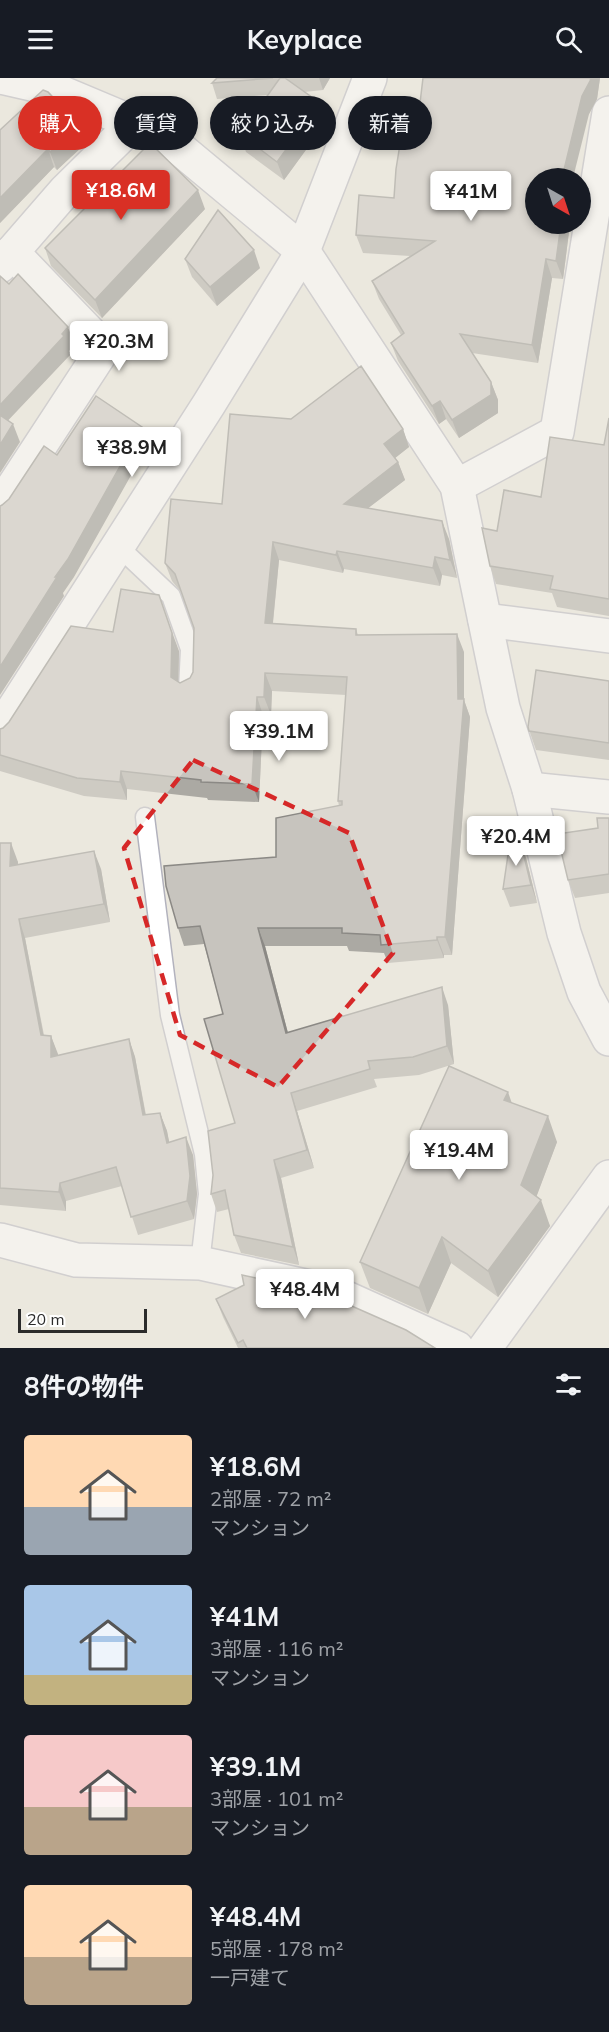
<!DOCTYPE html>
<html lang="ja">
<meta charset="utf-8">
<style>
body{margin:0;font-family:Mulish,"Noto Sans JP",sans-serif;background:#242831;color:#f1f3f6;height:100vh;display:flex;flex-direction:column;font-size:22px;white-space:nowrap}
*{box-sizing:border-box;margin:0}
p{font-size:20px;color:#9ea1a6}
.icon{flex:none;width:33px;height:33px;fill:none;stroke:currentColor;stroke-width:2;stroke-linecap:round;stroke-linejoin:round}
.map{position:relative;height:1270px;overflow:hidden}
.sheet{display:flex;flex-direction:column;background:#171b24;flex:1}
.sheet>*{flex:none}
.banner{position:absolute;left:18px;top:18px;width:573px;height:54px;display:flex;gap:12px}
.needle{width:39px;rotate:141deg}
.tools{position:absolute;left:525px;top:90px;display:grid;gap:12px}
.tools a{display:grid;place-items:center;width:66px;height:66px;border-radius:50%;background:#171b24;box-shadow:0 3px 9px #0003;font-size:30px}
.scale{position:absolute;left:18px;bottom:15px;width:129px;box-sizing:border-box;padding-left:6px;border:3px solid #2b2b2b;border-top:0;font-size:16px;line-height:21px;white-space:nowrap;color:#2b2b2b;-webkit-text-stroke:4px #fff;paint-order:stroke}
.price{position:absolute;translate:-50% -51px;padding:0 14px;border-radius:6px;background:#fff;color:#222;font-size:20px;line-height:39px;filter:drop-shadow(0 2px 3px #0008)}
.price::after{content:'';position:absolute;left:50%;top:36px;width:18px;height:14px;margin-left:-9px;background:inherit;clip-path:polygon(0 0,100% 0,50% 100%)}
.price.active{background:#d93025;color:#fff}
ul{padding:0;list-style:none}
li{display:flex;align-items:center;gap:18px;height:150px;padding:0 24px}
li span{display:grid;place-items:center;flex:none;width:168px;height:120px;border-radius:6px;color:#555}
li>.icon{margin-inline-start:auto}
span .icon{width:72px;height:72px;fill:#fffc;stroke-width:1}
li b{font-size:26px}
h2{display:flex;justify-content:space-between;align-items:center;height:72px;padding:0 24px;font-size:26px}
.tag{padding:0 21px;border-radius:27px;background:#171b24;box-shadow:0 3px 9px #0003;font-size:21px;line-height:54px}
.tag.active{background:#d93025;color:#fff}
header{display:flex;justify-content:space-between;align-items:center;height:78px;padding:0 24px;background:#171b24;font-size:27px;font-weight:700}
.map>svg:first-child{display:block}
</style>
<header><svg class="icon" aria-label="menu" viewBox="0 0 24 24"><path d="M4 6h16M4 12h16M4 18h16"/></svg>Keyplace<svg class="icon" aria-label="search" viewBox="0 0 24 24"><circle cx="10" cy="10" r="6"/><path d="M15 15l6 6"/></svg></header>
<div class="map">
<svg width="609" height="1270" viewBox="0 0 609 1270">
<rect width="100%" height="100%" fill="#ebe8de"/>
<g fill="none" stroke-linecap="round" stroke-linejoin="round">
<defs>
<g id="service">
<polyline points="119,469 171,518 190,571 188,612"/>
<polyline points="145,739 170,937 204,1076 208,1116 200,1185"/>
</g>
<g id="minor">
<polyline points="5,0 53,11 134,45 179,70 303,173 457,408 503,630 529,711 564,855 584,914 609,961"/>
<polyline points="0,188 65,113 134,45"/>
<polyline points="457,408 557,354 609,35"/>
<polyline points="0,429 104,270 12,174"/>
<polyline points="485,542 609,558"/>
<polyline points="0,652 209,326 303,173 370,0"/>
<polyline points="529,711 609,719"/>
<polyline points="0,1162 76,1182 200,1185 333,1214 457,1270"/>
<polyline points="485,1270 609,1099"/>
</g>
</defs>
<!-- service casing -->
<use href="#service" stroke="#b2b2bd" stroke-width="21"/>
<!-- minor casing -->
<use href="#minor" stroke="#b2b2bd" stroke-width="36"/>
<!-- service -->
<use href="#service" stroke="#fff" stroke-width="18"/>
<!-- minor -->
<use href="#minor" stroke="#fff" stroke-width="33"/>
</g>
<!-- wall -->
<g fill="#aba9a3">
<polygon points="217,0 330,0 323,12 304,14 327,43 284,102 246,74 240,56 268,17 217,21 212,5"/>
<polygon points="423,0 600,0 597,21 589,36 536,100 570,146 563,201 552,200 538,285 472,275 491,304 498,322 498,335 459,360 446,341 439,346 398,283 391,265 401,257 379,221 372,203 410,178 363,175 356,157 394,120 420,25"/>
<polygon points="0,52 86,65 57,92 54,89 0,145"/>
<polygon points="205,131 102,240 51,188 45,170"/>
<polygon points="185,181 260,190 217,228 192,199"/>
<polygon points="609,340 609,538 557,529 552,515 496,506 490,488 497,453 541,419 604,367"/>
<polygon points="403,351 409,369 395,380 398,384 405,402 368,430 449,461 457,500 442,497 440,508 344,491 343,495 279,482 273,545 356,551 358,557 464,574 464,622 470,639 452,877 444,877 444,880 388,885 384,875 349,873 347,868 265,868 288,955 448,927 454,986 419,997 374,1001 377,1009 297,1033 314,1090 281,1100 299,1187 241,1175 234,1157 229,1131 217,1134 211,1116 235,1045 223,936 204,866 184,868 178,850 276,779 339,728 338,723 346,617 272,613 271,637 263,637 259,724 208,722 207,720 127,711 127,722 84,718 0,693 0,651 179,573 178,603 180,605 190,600 193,594 194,550 181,514 172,503 165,485 222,426"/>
<polygon points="609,603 609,682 536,672 528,649"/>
<polygon points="609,740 609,815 575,820 568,802"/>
<polygon points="0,765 18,784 18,787 101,791 110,844 25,860 44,957 51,958 58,978 129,961 135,979 146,1037 160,1035 167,1053 169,1064 193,1077 197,1116 194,1141 138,1157 122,1108 66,1123 66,1133 0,1127"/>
<polygon points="526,780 537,825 510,829 503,811"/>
<polygon points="512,1025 557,1064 536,1119 550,1148 498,1219 451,1185 428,1236 370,1210 360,1184"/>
<polygon points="216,1221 435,1270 238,1270 223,1239"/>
</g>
<!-- shaded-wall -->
<g fill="#8b8985">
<polygon points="319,0 330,0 323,12"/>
<polygon points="591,0 600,0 597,21 589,36 573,100 562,100 582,18"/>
<polygon points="320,25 327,43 284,102 277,84"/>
<polygon points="79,47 86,65 57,92 50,74"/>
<polygon points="48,71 54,89 0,145 0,120"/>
<polygon points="198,112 205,131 102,240 95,222"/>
<polygon points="561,146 570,146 563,201 556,183"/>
<polygon points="254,172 260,190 217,228 210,209"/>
<polygon points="546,181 552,200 538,285 532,267"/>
<polygon points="68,249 75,267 69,273 71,276 0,351 0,327"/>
<polygon points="491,304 498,322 498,335 459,360 452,342"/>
<polygon points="440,323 446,341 439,346 432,328"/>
<polygon points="13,346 20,364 0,395 0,367"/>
<polygon points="142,349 148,367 74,499 63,515 64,518 0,617 0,589 55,499"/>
<polygon points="403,351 409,369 390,384 384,366"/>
<polygon points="398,384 405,402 350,444 344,426"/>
<polygon points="442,443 449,461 457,500 450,482"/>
<polygon points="273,464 279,482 271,563 265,545"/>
<polygon points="337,473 344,491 343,495 336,477"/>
<polygon points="435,479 442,497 440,508 433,490"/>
<polygon points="165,535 179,573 178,617 171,599"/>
<polygon points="457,556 464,574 464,622 470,639 452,877 445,859 458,621"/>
<polygon points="265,595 272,613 271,637 264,619"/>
<polygon points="257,619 263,637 259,724 252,706"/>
<polygon points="121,693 127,711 127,722 120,704"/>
<polygon points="520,762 526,780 537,825 531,807"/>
<polygon points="11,765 18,784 16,806 10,788"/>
<polygon points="94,773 101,791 110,844 104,826"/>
<polygon points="19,841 25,860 47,976 41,957"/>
<polygon points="258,850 265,868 293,974 286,955"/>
<polygon points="437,859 444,877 444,880 437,862"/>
<polygon points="442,909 448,927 454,986 447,968"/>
<polygon points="51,958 58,976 58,997 51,979"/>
<polygon points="129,961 135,979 149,1056 143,1037"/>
<polygon points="508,1014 517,1040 504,1022"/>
<polygon points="291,1015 297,1033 314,1090 307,1072"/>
<polygon points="160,1035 167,1053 173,1083 167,1065"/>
<polygon points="548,1038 557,1064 531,1133 521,1107"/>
<polygon points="186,1059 193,1077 197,1116 194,1141 187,1123"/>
<polygon points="274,1082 281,1100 299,1187 293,1169"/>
<polygon points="60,1105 66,1123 66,1133 59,1114"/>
<polygon points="541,1122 550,1148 498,1219 488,1193"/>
<polygon points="442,1159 451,1185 428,1236 419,1210"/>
</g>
<!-- building -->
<g fill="#c7c4be" stroke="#8b8985" stroke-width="1.5">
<polygon points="217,0 273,0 212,5"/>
<polygon points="280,0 285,0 320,25 277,84 240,56"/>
<polygon points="423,0 591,0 590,3 582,18 562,100 536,100 536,146 561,146 556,183 546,181 532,267 460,256 491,304 491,317 452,342 440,323 432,328 391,265 404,255 372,203 435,163 356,157 359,117 394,120 396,91 407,23 420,25"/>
<polygon points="43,12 48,14 79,47 50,74 48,71 0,120 0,52"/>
<polygon points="150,65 198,112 95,222 45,170"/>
<polygon points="218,132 254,172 210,209 185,181"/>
<polygon points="18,196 68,249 62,256 64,258 0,327 0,198 9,206"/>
<polygon points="361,288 403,351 384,366 398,384 344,426 442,443 450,482 435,479 433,490 337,473 336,477 273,464 265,545 356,551 356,557 457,556 458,621 464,621 445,859 437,859 437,862 381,867 380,857 342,855 342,850 258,850 286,955 442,909 447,968 413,979 368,983 370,991 291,1015 307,1072 274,1082 293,1169 234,1157 225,1112 211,1116 213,1097 208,1053 235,1045 204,941 223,936 200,848 178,850 166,808 164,788 276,779 276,740 342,727 342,723 338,723 347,599 265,595 264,619 257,619 252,706 201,704 201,702 121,693 120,704 77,700 0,677 0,651 3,650 9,644 71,548 113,554 121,511 159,517 172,555 171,599 180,605 190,600 193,594 194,550 175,496 165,485 171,421 222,426 230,336 291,341"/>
<polygon points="96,318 142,349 68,481 55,499 57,499 0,589 0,428 2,427 9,421 44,368 57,377"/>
<polygon points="0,337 13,346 0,367"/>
<polygon points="609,340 609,521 550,511 553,498 490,488 482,450 497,453 504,412 541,419 550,359 604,367"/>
<polygon points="536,592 609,603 609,665 529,653 528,649"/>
<polygon points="597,740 609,740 609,796 568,802 557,756 598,750"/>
<polygon points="520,762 531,807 503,811 510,763"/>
<polygon points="0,765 11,765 10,788 94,773 104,826 19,841 41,957 51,958 51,979 129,961 143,1037 160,1035 167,1065 186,1059 190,1098 187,1123 131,1139 116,1089 60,1105 59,1114 0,1110"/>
<polygon points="449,988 508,1014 504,1022 548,1038 521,1107 541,1122 488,1193 442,1159 419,1210 360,1184"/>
<polygon points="242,1197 320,1214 406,1252 435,1270 247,1270 243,1262 238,1265 216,1221 244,1207"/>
</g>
<!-- marked area -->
<path d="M0 0H609V1270H0ZM193 682 349 755 393 875 278 1009 180 957 124 770Z" fill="#ebe8de" fill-opacity=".55" fill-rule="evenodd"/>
<path fill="none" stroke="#d62828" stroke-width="4.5" stroke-dasharray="12 8" stroke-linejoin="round" d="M193 682 349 755 393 875 278 1009 180 957 124 770Z"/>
</svg>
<div class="tools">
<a><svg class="needle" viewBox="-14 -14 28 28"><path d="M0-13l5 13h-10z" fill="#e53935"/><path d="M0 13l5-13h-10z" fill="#9ea1a6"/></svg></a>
</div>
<div class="scale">20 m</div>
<b class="price active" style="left:121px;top:143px">¥18.6M</b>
<b class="price" style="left:471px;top:144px">¥41M</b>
<b class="price" style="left:119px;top:294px">¥20.3M</b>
<b class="price" style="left:132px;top:400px">¥38.9M</b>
<b class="price" style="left:279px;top:684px">¥39.1M</b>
<b class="price" style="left:516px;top:789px">¥20.4M</b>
<b class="price" style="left:459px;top:1103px">¥19.4M</b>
<b class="price" style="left:305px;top:1242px">¥48.4M</b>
<div class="banner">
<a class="tag active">購入</a>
<a class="tag">賃貸</a>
<a class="tag">絞り込み</a>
<a class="tag">新着</a>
</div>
</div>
<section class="sheet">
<h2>8件の物件<svg class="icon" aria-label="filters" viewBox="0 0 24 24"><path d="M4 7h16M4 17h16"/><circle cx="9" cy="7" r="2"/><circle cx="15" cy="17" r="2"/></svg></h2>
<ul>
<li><span style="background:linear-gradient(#ffd9b3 60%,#9aa5b1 0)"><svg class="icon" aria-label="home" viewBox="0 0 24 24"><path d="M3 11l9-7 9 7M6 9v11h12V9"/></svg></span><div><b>¥18.6M</b><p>2部屋 · 72 m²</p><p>マンション</p></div></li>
<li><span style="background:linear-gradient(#a9c7e8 75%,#c2b280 0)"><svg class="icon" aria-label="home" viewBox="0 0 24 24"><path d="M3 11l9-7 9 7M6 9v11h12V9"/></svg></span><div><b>¥41M</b><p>3部屋 · 116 m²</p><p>マンション</p></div></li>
<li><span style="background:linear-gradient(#f6c9c9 60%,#b9a48a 0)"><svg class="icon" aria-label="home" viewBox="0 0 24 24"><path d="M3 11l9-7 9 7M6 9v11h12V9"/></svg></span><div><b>¥39.1M</b><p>3部屋 · 101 m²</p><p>マンション</p></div></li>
<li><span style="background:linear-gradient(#ffd9b3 60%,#b9a48a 0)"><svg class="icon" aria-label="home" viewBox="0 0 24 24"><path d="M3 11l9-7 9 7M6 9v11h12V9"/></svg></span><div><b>¥48.4M</b><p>5部屋 · 178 m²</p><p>一戸建て</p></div></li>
</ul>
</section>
